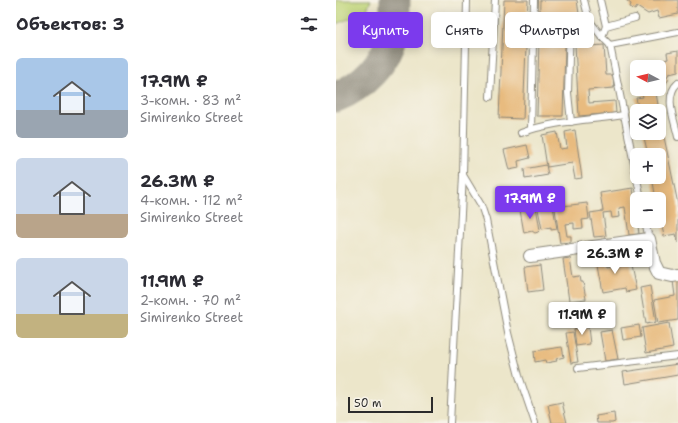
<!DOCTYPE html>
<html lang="ru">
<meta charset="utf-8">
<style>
body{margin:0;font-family:"Shantell Sans",sans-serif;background:#f2f2f3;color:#2b2b33;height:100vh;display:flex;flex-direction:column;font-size:15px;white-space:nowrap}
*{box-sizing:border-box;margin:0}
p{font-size:13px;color:#7c7c81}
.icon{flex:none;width:22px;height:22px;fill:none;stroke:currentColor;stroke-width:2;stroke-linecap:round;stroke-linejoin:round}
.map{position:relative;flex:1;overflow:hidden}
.side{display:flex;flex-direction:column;background:#fff;width:336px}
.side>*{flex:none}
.guide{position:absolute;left:12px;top:12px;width:270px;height:36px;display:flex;gap:8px}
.needle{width:26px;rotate:277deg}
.controls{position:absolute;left:294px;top:60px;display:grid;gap:8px}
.controls a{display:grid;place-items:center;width:36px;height:36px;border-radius:6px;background:#fff;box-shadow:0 2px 10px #0003;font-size:20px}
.scale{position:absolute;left:12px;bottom:10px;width:85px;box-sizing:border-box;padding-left:4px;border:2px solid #2b2b2b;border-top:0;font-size:11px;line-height:14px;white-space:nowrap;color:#2b2b2b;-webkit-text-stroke:3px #f7f3e8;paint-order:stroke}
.price{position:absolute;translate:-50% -34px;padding:0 9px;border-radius:4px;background:#fff;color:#222;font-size:13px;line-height:26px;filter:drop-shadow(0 1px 2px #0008)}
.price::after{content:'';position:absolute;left:50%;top:24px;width:12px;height:9px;margin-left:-6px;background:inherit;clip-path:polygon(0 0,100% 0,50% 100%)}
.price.current{background:#7c3aed;color:#fff}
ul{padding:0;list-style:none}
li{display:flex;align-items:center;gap:12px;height:100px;padding:0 16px}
li span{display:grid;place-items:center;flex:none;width:112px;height:80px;border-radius:6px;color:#555}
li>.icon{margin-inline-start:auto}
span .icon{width:48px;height:48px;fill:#fffc;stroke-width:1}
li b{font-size:17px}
h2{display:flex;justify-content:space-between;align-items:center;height:48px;padding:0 16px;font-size:17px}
.pill{padding:0 14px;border-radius:6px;background:#fff;box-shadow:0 2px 10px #0003;font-size:14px;line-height:36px}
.pill.current{background:#7c3aed;color:#fff}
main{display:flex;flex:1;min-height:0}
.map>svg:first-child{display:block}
</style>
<main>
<section class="side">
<h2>Объектов: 3<svg class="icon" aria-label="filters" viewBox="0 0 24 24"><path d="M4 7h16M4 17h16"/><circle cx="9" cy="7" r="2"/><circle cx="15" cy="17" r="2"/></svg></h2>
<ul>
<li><span style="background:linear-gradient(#a9c7e8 65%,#9aa5b1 0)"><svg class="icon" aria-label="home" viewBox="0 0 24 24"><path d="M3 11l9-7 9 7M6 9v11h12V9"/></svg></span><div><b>17.9M ₽</b><p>3-комн. · 83 m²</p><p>Simirenko Street</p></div></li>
<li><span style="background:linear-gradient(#c9d6e8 70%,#b9a48a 0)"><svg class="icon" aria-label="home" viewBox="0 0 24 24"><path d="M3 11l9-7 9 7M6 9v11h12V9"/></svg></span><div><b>26.3M ₽</b><p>4-комн. · 112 m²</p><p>Simirenko Street</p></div></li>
<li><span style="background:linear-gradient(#c9d6e8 70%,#c2b280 0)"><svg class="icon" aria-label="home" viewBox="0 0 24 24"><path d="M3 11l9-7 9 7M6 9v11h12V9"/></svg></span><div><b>11.9M ₽</b><p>2-комн. · 70 m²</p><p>Simirenko Street</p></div></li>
</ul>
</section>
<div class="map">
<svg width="342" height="423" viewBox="0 0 342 423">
<rect width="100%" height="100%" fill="#f7f3e8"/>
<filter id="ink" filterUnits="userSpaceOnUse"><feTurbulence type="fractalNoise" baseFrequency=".025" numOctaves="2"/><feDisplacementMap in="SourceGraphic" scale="8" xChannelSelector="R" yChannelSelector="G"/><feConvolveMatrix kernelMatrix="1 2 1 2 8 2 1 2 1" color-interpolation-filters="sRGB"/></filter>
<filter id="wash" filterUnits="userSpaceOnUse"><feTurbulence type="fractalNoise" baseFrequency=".012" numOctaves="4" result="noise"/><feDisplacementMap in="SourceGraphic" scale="16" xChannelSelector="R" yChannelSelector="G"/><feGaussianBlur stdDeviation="0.9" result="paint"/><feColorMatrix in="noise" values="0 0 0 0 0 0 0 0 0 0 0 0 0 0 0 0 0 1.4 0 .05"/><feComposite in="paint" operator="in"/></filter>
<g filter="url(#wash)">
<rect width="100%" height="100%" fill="#ece6ca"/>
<!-- green -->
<polygon fill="#c0d578" stroke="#768052" points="0,0 35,0 30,12 0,24"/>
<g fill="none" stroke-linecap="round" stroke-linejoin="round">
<!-- taxiway -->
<path stroke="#8c887a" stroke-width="31" d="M0 97C27 86 50 63 57 34 59 23 59 11 59 0"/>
</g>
<g id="blocks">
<!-- building -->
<g fill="#e8bb7f">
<polygon points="168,0 192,0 187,119 163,118"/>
<polygon points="204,0 241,0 243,14 230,13 227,116 201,116"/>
<polygon points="290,0 342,0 342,14 323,18 321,11 312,14 301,7 299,10 294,7 295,4"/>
<polygon points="253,26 254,46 268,45 270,75 277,75 278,88 252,90 253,103 279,101 280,113 243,116 238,27"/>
<polygon points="342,51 342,72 333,74 330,78 333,79 326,89 323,87 323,67 318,67 322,62 332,59 331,53"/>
<polygon points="305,89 323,89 320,93 323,111 303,111 300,98 307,97"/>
<polygon points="323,113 342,204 342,243 340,234 328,236 323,212 323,199 320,199 316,177 323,177 323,155 312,155 307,133 323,133"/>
<polygon points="239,130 246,178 239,179 236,163 211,167 206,135 221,132 224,149 231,148 229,132"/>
<polygon points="191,145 194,158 182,161 183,168 173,170 168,150"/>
<polygon points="210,165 212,175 189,179 188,169"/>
<polygon points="297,188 303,234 293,235 289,207 283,208 284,217 276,218 275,212 267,213 270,236 258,237 254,213 267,211 264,193"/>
<polygon points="216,201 221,229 215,230 215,227 206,229 201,204"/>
<polygon points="226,201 227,206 251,203 253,219 246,220 247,228 238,229 238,223 229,224 231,236 235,236 235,242 224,243 218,202"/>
<polygon points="200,207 204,230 202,232 199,233 196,231 188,233 184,210"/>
<polygon points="269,252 272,267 279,265 279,264 294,261 300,290 290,292 289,288 267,292 260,254"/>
<polygon points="234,258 237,277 244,276 245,282 247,282 250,299 233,301 227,259"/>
<polygon points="204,265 207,290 192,292 189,267"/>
<polygon points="342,280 342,320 322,323 318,300 339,296 337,281"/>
<polygon points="314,286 320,322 310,324 304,288"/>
<polygon points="333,323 337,348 310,353 306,328"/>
<polygon points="303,325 305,337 287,340 285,328"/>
<polygon points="252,327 254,344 240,346 238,329"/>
<polygon points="276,330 282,359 269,361 264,332"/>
<polygon points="237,332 242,362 235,363 230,333"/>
<polygon points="226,347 228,357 220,359 221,361 210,363 209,360 199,362 198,351"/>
<polygon points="342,364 342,375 289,384 287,372"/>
<polygon points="226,402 231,423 216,423 212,405"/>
<polygon points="278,413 279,422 276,423 261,423 260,416"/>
</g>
</g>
</g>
<g filter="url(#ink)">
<use href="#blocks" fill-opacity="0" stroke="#8c887a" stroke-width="1"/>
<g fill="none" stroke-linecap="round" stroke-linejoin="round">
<defs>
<g id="lane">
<polyline points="248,0 253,20"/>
<polyline points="264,0 270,26 266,37 274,45 305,199"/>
<polyline points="270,26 299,18"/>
<polyline points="274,45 342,32"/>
<path d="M342 83C327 96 339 121 342 137"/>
<polyline points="154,97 159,0"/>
<polyline points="235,122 232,93 234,20 253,20 266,37"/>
<polyline points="195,129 198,0"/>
<path d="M185 133C215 121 256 120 288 115"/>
<polyline points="127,175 145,205 150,220 172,333 183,376 199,423"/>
<polyline points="309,221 313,239"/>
<polyline points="242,368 342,356"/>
<polyline points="114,423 127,175 131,0"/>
</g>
<polyline id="street" points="194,256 313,239 318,263 323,273 336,276 342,275"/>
</defs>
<!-- lane casing -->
<use href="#lane" stroke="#8c887a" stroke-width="8"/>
<!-- street casing -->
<use href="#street" stroke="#8c887a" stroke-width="14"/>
<!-- lane -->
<use href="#lane" stroke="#fff" stroke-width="6"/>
<!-- street -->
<use href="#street" stroke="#fff" stroke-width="12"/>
</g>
</g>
</svg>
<div class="controls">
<a><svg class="needle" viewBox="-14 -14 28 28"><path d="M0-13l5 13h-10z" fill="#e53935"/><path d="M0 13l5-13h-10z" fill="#7c7c81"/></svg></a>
<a><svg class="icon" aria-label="layers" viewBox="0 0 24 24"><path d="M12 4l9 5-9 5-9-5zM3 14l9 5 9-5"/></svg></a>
<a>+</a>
<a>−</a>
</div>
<div class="scale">50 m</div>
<b class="price current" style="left:194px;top:220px">17.9M ₽</b>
<b class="price" style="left:279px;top:275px">26.3M ₽</b>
<b class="price" style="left:246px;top:336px">11.9M ₽</b>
<div class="guide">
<a class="pill current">Купить</a>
<a class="pill">Снять</a>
<a class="pill">Фильтры</a>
</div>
</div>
</main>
